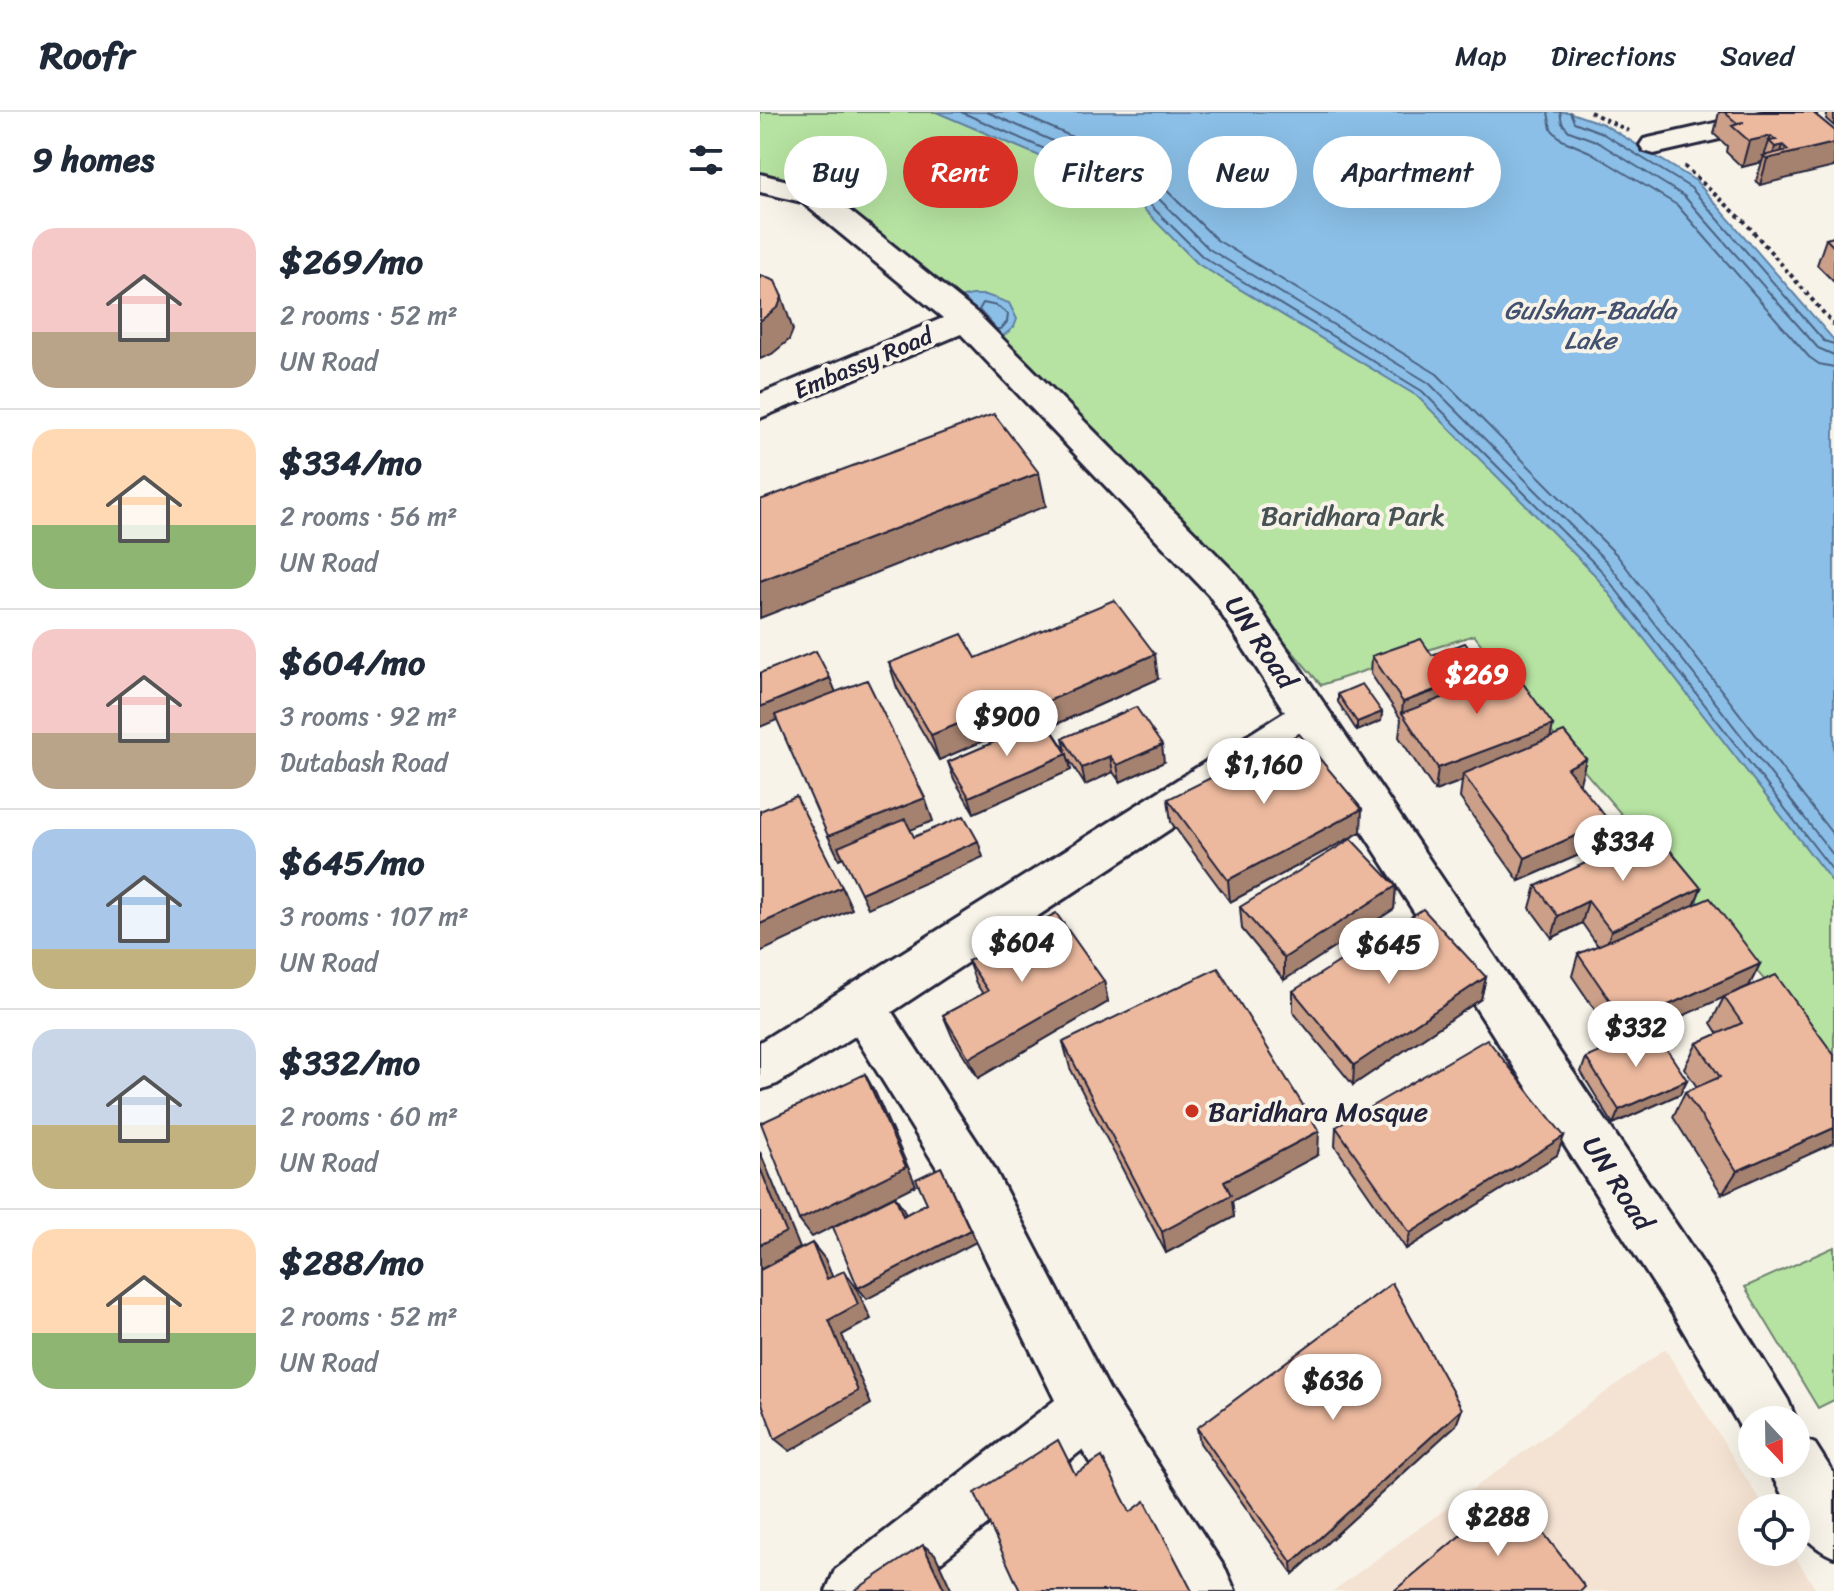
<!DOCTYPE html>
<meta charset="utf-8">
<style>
body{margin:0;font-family:Sriracha,sans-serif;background:#f6f6f7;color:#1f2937;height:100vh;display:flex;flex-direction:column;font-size:30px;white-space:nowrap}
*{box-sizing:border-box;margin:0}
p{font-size:26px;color:#747a83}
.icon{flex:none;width:44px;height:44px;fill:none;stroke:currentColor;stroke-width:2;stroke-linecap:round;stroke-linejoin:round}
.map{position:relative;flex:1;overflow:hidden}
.side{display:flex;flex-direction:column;background:#fff;width:760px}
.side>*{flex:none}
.hud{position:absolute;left:24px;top:24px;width:760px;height:72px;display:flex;gap:16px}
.needle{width:52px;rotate:158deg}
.controls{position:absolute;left:978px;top:1294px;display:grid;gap:16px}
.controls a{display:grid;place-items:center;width:72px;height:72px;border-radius:50%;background:#fff;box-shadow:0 8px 32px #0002;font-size:40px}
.price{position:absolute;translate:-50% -68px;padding:0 18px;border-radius:28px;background:#fff;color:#222;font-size:26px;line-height:52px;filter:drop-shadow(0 2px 4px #0008)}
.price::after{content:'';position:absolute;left:50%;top:48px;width:24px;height:18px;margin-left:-12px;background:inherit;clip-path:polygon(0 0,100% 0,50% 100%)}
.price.selected{background:#d93025;color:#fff}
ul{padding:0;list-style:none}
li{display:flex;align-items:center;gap:24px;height:200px;padding:0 32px}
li+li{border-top:2px solid #e0e1e3}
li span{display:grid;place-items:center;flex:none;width:224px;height:160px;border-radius:24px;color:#555}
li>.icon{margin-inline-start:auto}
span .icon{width:96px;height:96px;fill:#fffc;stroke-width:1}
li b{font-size:34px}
h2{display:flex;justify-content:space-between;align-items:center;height:96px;padding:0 32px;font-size:34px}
.tag{padding:0 28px;border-radius:36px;background:#fff;box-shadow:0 8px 32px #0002;font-size:28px;line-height:72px}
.tag.selected{background:#d93025;color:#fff}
header{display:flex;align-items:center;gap:48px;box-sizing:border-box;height:112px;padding:0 40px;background:#fff;border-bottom:2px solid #e0e1e3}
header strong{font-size:38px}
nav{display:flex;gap:44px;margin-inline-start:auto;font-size:28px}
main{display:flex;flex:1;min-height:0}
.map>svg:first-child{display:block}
</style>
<header>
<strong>Roofr</strong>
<nav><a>Map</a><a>Directions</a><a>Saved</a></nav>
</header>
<main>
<section class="side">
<h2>9 homes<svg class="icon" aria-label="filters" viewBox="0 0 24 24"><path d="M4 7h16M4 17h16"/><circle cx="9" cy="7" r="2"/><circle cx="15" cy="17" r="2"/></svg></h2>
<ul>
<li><span style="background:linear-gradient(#f6c9c9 65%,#b9a48a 0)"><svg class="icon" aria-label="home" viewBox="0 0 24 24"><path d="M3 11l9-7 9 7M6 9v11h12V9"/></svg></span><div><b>$269/mo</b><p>2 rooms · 52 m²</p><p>UN Road</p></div></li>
<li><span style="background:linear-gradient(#ffd9b3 60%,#8fb573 0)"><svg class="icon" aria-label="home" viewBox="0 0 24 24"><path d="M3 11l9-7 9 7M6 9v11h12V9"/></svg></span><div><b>$334/mo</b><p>2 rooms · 56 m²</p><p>UN Road</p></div></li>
<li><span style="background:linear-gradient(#f6c9c9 65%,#b9a48a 0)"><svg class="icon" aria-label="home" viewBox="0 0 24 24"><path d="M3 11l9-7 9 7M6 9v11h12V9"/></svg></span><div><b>$604/mo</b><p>3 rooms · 92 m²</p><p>Dutabash Road</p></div></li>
<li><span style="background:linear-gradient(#a9c7e8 75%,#c2b280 0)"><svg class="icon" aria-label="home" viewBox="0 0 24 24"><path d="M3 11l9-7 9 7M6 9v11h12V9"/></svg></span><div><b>$645/mo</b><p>3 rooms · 107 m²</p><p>UN Road</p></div></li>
<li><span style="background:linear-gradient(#c9d6e8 60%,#c2b280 0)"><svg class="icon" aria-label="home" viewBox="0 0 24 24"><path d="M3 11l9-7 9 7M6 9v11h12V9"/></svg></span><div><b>$332/mo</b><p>2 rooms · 60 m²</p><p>UN Road</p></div></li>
<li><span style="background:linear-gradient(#ffd9b3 65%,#8fb573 0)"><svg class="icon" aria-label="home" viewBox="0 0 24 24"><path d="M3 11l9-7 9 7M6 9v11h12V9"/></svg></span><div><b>$288/mo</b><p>2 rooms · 52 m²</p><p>UN Road</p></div></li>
</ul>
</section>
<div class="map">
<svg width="1074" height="1479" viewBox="0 0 1074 1479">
<rect width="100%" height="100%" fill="#f7f3e8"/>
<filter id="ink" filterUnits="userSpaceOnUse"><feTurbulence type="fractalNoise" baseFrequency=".0125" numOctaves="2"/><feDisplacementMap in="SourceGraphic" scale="16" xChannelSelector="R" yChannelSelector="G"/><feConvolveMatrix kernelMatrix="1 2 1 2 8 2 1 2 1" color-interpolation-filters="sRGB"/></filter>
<g filter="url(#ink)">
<!-- built -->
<polygon fill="#f4e2d2" points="905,1237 1005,1396 992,1396 992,1440 1032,1440 1057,1479 573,1479"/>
<!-- green -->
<g fill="#b6e3a1" stroke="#6c826e" stroke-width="2">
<path d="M0 0H191L369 82 657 278 833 454 1074 763V954C959 806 827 672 714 523L561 573 472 469 60 79 0 64Z"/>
<polygon points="1074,1135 1074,1288 1058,1296 985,1175"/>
</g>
<!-- water -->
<g fill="#8bbfe7" stroke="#6180a2" stroke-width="2">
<polygon points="176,0 808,0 843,12 936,69 1074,228 1074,772 834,462 657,284 438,152 369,82"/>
<polygon points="212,183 226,183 249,191 257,207 254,215 236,230 198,186"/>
</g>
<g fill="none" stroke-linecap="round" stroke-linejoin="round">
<!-- shore -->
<g stroke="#4c6180" stroke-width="2">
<polyline points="201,0 373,76 443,145 662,279 840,457 1074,760"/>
<polyline points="227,0 379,67 449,137 669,271 847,450 1074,744"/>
<polyline points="256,0 385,57 457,128 677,262 856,442 1074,724"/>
<polyline points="788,0 791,17 802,28 830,40 917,93 1049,245 1059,252 1074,255"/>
<polyline points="800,0 802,11 809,19 836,29 924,84 1058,236 1074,243"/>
<polyline points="810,0 814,10 840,20 931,76 1064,229 1074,232"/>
<polygon points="223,191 237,194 248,202 247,210 241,217 236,217 219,198"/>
</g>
<defs>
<g id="minor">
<polygon points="1004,0 1056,0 1052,6 894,42 884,39 880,33 884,27"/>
<polygon points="0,62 64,78 217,201 477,463 953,1167 1028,1288 1036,1308 992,1308 992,1330 988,1328 915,1205 544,629 132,900 234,1056 349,1277 466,1458 475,1479 411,1479 322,1338 144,1479 66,1479 75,1458 295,1288 198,1090 95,924 17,972 0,978 0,930 525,600 449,483 201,222 0,306 0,282 183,206 42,90 0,80"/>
<path d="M1036 1324 1055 1332 1074 1362V1445C1053 1436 1036 1421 1036 1396H1029L1006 1352H1036Z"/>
</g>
</defs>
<!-- minor casing -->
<use href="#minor" stroke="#22223b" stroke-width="6"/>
<!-- path -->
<g stroke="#22223b" stroke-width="4" stroke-dasharray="4 4" stroke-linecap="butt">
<polyline points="830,0 869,19"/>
<polyline points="924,54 984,109 1074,213"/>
</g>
<!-- minor -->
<use href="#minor" fill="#f7f3e8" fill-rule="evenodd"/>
</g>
<!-- wall -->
<g fill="#cb9f88" stroke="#22223b" stroke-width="2">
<polygon points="959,0 1052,0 1074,18 1000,73 996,69 1002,50 982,55 966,40 967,34 954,22"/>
<polygon points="1068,0 1074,0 1074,14 1066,7"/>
<polygon points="1074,125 1074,170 1057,153 1066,127"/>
<polygon points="672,543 722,554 721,562 790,626 826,647 819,671 842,733 759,769 700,686 702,669 675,679 639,625 641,607 611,562 612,544"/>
<polygon points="216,546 398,567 290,615 306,639 303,626 404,650 360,670 353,660 325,673 308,646 311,658 214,701 194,667 188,650 246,625 244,620 179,648 137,576 129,551"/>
<polygon points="578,582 622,600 621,609 597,619 578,590"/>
<polygon points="408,687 601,720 470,790 411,710"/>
<polygon points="636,774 634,797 524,868 482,817 480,795"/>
<polygon points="776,774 941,776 934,793 1000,852 989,874 1074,943 962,1082 913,1005 925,980 937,975 924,956 937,931 958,922 951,911 964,885 876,924 927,968 920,982 853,1012 821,960 826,946 858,932 812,864 818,842 838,834 822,811 792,826 770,796"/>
<polygon points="208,849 344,869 348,890 218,966 192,924 183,903 223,882 216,871"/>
<polygon points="726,865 721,887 593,973 533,900 533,879"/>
<polygon points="303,930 558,1043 472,1089 474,1105 406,1141 310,956"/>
<polygon points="576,1015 804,1024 797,1043 646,1137 575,1034"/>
<polygon points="702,1297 696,1313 533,1462 440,1331 437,1316"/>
</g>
<!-- shaded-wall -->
<g fill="#a5826f" stroke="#22223b" stroke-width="2">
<polygon points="1011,24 1002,50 982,55 989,29"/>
<polygon points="1074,31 1074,55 1000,73 1007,47 1012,46 1015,35 1023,33 1020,44"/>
<polygon points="22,185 33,218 29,228 12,242 0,247 0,209"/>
<polygon points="279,361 286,394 0,506 0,469"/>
<polygon points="395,542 398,567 251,632 245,608"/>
<polygon points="722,554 719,571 690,583 689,566"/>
<polygon points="70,566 77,583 0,615 0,595"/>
<polygon points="684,576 682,593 642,601 643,590"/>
<polygon points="237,596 244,620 179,648 171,623"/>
<polygon points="622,600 621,609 597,619 597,610"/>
<polygon points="793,613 788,637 703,662 702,669 675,679 678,656"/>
<polygon points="402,633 404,650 360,670 357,653"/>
<polygon points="307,642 311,658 214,701 209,685"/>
<polygon points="350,644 353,660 325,673 322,656"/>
<polygon points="826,647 820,671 801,680 807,656"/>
<polygon points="165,686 173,709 79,747 68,724"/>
<polygon points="602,697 601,720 470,790 468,768"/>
<polygon points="849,709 842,733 759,769 765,746"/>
<polygon points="218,729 223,745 108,796 101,781"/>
<polygon points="636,774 634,797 524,868 524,846"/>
<polygon points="82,775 92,797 0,840 0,812"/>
<polygon points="941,776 932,799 844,841 851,819"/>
<polygon points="828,789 822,811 792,826 798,804"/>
<polygon points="1000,852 989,874 858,933 866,912"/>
<polygon points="726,865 721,887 593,973 594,953"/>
<polygon points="344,869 348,890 218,966 209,946"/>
<polygon points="105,962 116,982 156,1073 52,1125 39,1108"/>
<polygon points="927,968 920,982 853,1012 859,998"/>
<polygon points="1074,1016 1074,1031 962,1082 977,1059"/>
<polygon points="559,1019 558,1043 472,1089 474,1105 406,1141 402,1120 464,1069"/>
<polygon points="804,1024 797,1043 646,1137 650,1121"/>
<polygon points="0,1040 40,1136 0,1158"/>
<polygon points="181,1055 216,1130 107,1187 98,1176 210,1118"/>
<polygon points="135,1084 143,1096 151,1116 143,1104"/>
<polygon points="52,1131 65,1147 80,1183 67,1167"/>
<polygon points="84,1159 96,1175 111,1207 82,1223 111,1292 30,1339 15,1327 69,1208"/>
<polygon points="702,1297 696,1313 533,1462 532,1451"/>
<polygon points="163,1433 175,1442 192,1479 185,1479"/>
</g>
<!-- building -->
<g fill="#ecb99e" stroke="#22223b" stroke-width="2">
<polygon points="964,0 1052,0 1074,18 1074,31 1007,47 1003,44 1028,38 1023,33 1015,35 1009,29 1016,28 1011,24 989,29 972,14 984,10 977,11"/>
<polygon points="1074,125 1074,135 1066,127"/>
<polygon points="0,163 15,169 22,185 18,195 0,209"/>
<polygon points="234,302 279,361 0,469 0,388"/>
<polygon points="354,488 395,542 245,608 237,596 171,623 129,551 202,522 216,546"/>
<polygon points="661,527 672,543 705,531 722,554 689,566 693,571 643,590 612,544"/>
<polygon points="56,539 70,566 0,595 0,561"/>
<polygon points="749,552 793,613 678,656 642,601 690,583 684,575"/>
<polygon points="107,568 165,686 68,724 15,603"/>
<polygon points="602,572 622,600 597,610 578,582"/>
<polygon points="376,595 402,633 357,653 350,644 322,656 303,626"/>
<polygon points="285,608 307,642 209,685 188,650"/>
<polygon points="804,620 826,647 807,656 849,709 765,746 703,662"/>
<polygon points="539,622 602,697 468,768 408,687"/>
<polygon points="36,684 82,775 0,812 0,699"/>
<polygon points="204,704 218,729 101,781 78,735 145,707 154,725"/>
<polygon points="894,719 941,776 851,819 828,789 798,804 776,774"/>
<polygon points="591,727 636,774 524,846 480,795"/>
<polygon points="950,786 1000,852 866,912 818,842"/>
<polygon points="663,797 726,865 594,953 533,879"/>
<polygon points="296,801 344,869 209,946 183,903 228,879 208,849"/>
<polygon points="458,856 559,1019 464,1069 471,1083 402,1120 303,930"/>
<polygon points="1016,863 1074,943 1074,1016 977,1059 925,980 960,965 937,931 982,911 964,885"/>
<polygon points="893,917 927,968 859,998 826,946"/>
<polygon points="727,927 804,1024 650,1121 576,1015"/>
<polygon points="105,962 146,1055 39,1108 1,1011"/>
<polygon points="181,1055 210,1118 98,1176 73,1115 135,1084 143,1104 167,1091 156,1067"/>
<polygon points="0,1056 26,1120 0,1133"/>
<polygon points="52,1131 67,1167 84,1159 98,1192 69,1208 98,1279 15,1327 0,1286 0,1158"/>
<polygon points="632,1171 702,1297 532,1451 437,1316"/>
<polygon points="298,1328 315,1362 342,1345 370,1400 385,1389 432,1479 260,1479 215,1381"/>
<polygon points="752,1380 825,1475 821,1479 634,1479"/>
<polygon points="163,1433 185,1479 94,1479"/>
</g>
</g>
<!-- markers -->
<circle fill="#c8321e" stroke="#f7f3e8" stroke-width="3" cx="432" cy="999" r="8"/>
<g text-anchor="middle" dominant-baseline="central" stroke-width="8" stroke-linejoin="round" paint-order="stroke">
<!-- far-street labels -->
<g font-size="24" fill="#22223b" stroke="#f7f3e8">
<text transform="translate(103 251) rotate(-23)">Embassy Road</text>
</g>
<!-- far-water labels -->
<g font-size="26" font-style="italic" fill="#42516f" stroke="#f7f3e8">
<text x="830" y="198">Gulshan-Badda<tspan x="830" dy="30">Lake</tspan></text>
</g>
<!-- park labels -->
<g font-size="28" fill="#475254" stroke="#f7f3e8">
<text x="593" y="403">Baridhara Park</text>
</g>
<!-- street labels -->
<g font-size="28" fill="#22223b" stroke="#f7f3e8">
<text transform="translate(501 530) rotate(56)">UN Road</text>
<text transform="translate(858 1071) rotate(57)">UN Road</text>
</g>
<!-- poi labels -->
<g font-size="28" fill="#22223b" stroke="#f7f3e8" text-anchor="start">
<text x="448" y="999">Baridhara Mosque</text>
</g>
</g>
</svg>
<div class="controls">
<a><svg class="needle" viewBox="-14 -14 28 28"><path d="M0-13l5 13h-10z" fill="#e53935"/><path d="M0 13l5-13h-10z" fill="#747a83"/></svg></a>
<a><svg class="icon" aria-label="locate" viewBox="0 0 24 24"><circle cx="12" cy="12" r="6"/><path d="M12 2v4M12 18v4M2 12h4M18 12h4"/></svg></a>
</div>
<b class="price selected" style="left:717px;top:604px">$269</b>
<b class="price" style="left:247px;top:646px">$900</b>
<b class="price" style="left:504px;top:694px">$1,160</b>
<b class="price" style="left:863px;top:771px">$334</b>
<b class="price" style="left:262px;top:872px">$604</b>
<b class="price" style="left:629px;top:874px">$645</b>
<b class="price" style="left:876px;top:957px">$332</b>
<b class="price" style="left:573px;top:1310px">$636</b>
<b class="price" style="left:738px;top:1446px">$288</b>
<div class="hud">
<a class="tag">Buy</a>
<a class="tag selected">Rent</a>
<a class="tag">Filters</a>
<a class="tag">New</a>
<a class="tag">Apartment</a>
</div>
</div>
</main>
